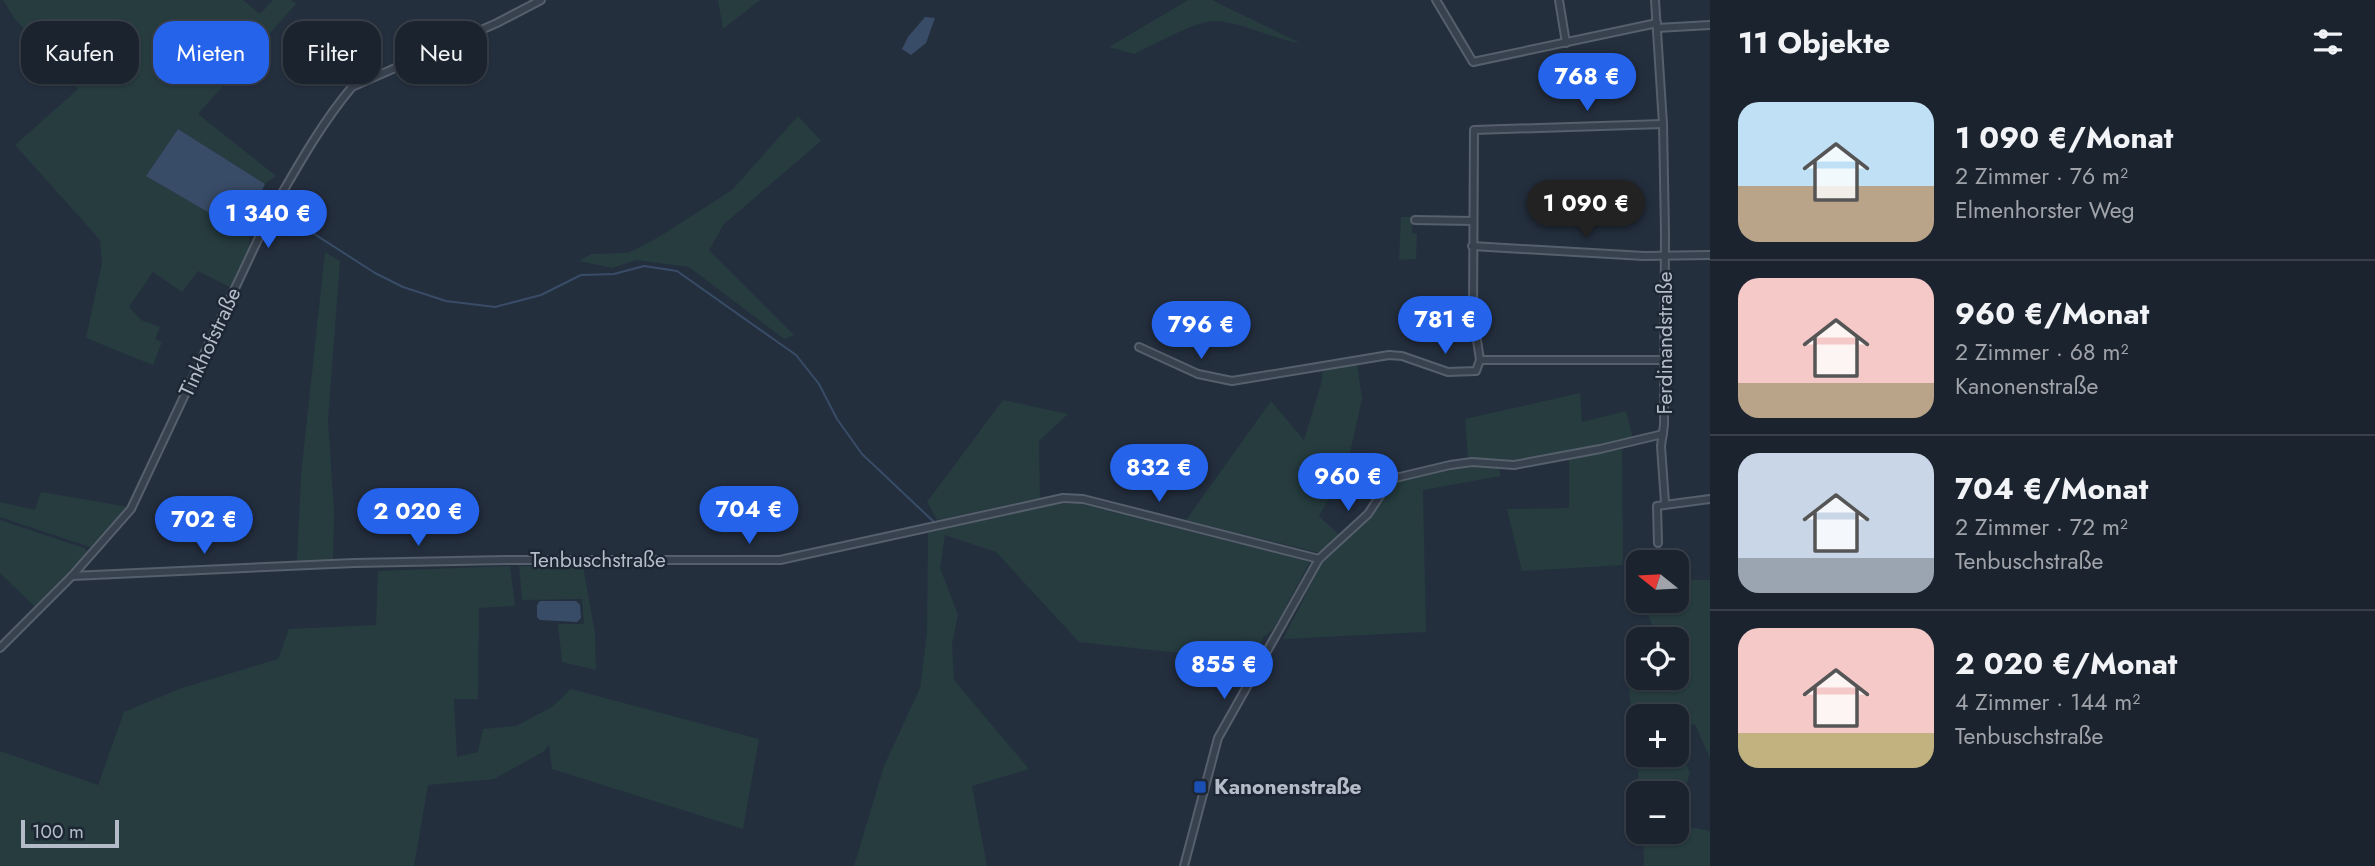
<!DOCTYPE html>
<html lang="de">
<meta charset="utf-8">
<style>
body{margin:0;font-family:Jost,sans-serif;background:#282f3a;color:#f1f3f6;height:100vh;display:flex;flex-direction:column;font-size:26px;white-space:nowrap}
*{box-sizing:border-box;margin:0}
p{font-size:23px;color:#a0a4aa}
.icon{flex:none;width:38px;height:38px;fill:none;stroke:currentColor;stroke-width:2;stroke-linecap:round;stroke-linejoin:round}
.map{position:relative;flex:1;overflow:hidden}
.sheet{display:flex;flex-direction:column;background:#1b232e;width:665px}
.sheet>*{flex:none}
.hud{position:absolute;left:21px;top:21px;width:665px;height:63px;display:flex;gap:14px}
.needle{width:46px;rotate:288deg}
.tools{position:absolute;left:1626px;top:550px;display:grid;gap:14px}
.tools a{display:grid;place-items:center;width:63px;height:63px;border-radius:14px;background:#1b232e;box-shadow:0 2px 5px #0004,0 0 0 2px #39404a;font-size:35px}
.scale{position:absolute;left:21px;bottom:18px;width:98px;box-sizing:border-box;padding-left:7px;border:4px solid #b4bcc9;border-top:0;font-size:19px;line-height:24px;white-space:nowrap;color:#b4bcc9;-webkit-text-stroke:5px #1d2633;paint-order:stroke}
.price{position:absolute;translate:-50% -60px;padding:0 16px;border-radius:24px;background:#2563eb;color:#fff;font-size:23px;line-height:46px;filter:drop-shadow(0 2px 4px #0008)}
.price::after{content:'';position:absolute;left:50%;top:42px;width:21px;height:16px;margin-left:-10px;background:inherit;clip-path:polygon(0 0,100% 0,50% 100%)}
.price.active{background:#222;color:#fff}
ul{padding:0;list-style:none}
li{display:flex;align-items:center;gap:21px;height:175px;padding:0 28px}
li+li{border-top:2px solid #39404a}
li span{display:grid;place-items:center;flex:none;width:196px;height:140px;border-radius:21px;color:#555}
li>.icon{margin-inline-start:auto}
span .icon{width:84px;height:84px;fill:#fffc;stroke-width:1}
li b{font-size:30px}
h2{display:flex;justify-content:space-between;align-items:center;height:84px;padding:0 28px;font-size:30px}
.chip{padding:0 24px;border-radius:21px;background:#1b232e;box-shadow:0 2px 5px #0004,0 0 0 2px #39404a;font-size:24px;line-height:63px}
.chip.active{background:#2563eb;color:#fff}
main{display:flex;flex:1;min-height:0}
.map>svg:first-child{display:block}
</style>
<main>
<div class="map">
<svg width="1710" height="866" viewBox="0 0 1710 866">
<rect width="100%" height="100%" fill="#242f3e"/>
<!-- green -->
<g fill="#263c3f">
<polygon points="3,0 243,0 260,14 273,0 291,0 296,4 198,114 276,176 265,184 178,129 146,176 249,235 250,248 232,288 198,271 182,292 153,272 129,307 141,320 160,327 155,339 162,342 153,365 86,338 102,263 100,240 15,145 78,89 14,18"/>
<polygon points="718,0 760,0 723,29"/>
<path d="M1188 0H1212L1300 43C1272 39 1242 22 1215 21 1197 20 1152 46 1134 54L1109 47Z"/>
<polygon points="798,116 821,141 724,224 709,250 794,335 784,339 689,267 636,260 612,268 579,261 591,254 628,253 659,237 732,190"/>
<polygon points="1401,217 1413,217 1412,233 1417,234 1416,259 1399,260"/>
<polygon points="325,252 340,261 328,420 334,512 333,562 297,564 301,475"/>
<polygon points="1357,363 1362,399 1347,466 1319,516 1340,536 1320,553 1186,520 1271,401 1304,440 1321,384 1323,369"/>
<polygon points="1580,393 1582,422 1626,411 1633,439 1597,447 1512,460 1468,459 1465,419"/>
<polygon points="1003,400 1068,414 1039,441 1040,498 937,520 927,502"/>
<polygon points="1622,447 1623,565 1522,571 1507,509 1569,508 1569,459"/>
<polygon points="1468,466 1499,468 1501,476 1423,490 1426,632 1283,639 1323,561 1374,512 1398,480"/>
<polygon points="41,492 129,507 93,548 0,517 0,502 35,510"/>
<polygon points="1077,503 1310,562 1273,630 1263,637 1251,670 1224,658 1079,642 996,552 945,535 940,568 958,615 952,644 954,680 1029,769 972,786 987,866 854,866 884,766 920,688 927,632 928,533 1049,505"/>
<polygon points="0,520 84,548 88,552 35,607 0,573"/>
<polygon points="510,566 515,606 479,608 478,699 454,699 457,757 478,752 483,729 516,726 552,707 571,689 759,739 743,829 552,769 549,745 543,752 494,779 428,785 414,866 0,866 0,751 98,785 124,712 182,688 278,659 289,629 376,625 378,571"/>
<polygon points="519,566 583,567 595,633 596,670 562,662 558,624 584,624 582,599 522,600"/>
<polygon points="1677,579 1710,580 1710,758 1695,724 1677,731 1676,716 1638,716 1638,754 1676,754 1677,743 1690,773 1683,794 1677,796 1676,793 1640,793 1628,680 1676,677 1676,639 1658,639 1642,600 1676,600"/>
<polygon points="1677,825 1710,831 1710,866 1644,866 1643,831 1676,831"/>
</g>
<!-- water -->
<g fill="#394c67">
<polygon points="925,17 935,18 926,43 911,55 902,49 908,37"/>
<polygon points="178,129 265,184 242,232 146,176"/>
<polygon points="540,601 576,601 580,605 581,618 577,622 540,620 537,617 537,605"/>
</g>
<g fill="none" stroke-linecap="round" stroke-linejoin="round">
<!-- stream -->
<g stroke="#394c67" stroke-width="2">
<polyline points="256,203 269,209"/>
<polyline points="277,213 305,228 375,273 403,287 446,301 495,307 541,295 581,275 614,274 644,266 677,271 796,355 819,384 837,419 862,454 934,522"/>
</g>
<defs>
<g id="minor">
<polyline points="1436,0 1473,62 1657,23"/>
<polyline points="1559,0 1566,43"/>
<polyline points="1655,0 1663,124 1665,233 1664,425 1661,446 1665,503"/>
<polyline points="1657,28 1710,25"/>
<polyline points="1415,220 1472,221"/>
<polyline points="1472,246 1644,256 1710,255"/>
<polyline points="1139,347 1198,374 1232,381 1389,355 1402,356 1448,372 1476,371 1480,360 1473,314 1474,130 1663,124"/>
<polyline points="1480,360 1664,360"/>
<polyline points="1658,543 1657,506 1710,499"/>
<polyline points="72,576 354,563 506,560 780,560 1063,498 1083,499 1319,559"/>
<path d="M0 648 72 576 131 509 270 214C295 171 320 125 352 87L497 23 541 0"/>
<polyline points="1184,866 1218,738 1319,559 1368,514 1391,479 1450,465 1472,462 1514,465 1600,449 1663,434"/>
</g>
</defs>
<!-- minor casing -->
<use href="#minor" stroke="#565f6c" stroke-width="10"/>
<!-- minor -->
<use href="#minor" stroke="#38414e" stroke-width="6"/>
</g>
<!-- markers -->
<rect fill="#1a4fb4" stroke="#1d2633" stroke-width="2.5" x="1193" y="780" width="14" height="14" rx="3.5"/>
<g text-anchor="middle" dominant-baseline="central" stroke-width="5" stroke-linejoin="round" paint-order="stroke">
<!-- street labels -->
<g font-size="21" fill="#b4bcc9" stroke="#1d2633">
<text transform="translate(210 342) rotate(-65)">Tinkhofstraße</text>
<text transform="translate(1665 343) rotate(-90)">Ferdinandstraße</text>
<text x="598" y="560">Tenbuschstraße</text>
</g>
<!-- poi labels -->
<g font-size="21" font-weight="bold" fill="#b4bcc9" stroke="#1d2633" text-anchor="start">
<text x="1214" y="787">Kanonenstraße</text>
</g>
</g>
</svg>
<div class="tools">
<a><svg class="needle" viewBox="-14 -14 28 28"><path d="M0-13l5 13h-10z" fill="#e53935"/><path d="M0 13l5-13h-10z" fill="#a0a4aa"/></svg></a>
<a><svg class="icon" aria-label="locate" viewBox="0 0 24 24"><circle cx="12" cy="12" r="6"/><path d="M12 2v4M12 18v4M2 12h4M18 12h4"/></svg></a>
<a>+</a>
<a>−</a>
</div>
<div class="scale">100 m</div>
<b class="price" style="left:1587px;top:113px">768 €</b>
<b class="price active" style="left:1586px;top:240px">1 090 €</b>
<b class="price" style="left:268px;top:250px">1 340 €</b>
<b class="price" style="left:1445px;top:356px">781 €</b>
<b class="price" style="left:1201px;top:361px">796 €</b>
<b class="price" style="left:1159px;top:504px">832 €</b>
<b class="price" style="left:1348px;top:513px">960 €</b>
<b class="price" style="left:749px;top:546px">704 €</b>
<b class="price" style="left:418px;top:548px">2 020 €</b>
<b class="price" style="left:204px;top:556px">702 €</b>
<b class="price" style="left:1224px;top:701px">855 €</b>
<div class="hud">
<a class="chip">Kaufen</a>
<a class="chip active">Mieten</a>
<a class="chip">Filter</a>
<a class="chip">Neu</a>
</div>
</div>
<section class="sheet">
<h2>11 Objekte<svg class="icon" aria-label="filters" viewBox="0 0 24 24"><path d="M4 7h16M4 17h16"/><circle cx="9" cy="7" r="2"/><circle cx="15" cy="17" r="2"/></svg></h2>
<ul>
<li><span style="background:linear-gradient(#bfe0f5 60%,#b9a48a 0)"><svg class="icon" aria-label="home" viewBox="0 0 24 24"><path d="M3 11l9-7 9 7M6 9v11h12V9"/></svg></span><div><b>1 090 €/Monat</b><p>2 Zimmer · 76 m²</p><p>Elmenhorster Weg</p></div></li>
<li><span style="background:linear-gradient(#f6c9c9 75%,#b9a48a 0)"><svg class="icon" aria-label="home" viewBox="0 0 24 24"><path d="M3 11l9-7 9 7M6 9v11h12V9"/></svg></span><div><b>960 €/Monat</b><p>2 Zimmer · 68 m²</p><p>Kanonenstraße</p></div></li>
<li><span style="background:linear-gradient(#c9d6e8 75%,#9aa5b1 0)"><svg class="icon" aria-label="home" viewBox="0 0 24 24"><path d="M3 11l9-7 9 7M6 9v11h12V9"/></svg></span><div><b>704 €/Monat</b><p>2 Zimmer · 72 m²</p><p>Tenbuschstraße</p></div></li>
<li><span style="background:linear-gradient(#f6c9c9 75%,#c2b280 0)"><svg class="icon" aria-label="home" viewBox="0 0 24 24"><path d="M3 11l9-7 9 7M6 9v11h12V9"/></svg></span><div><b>2 020 €/Monat</b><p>4 Zimmer · 144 m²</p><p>Tenbuschstraße</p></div></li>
</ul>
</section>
</main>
